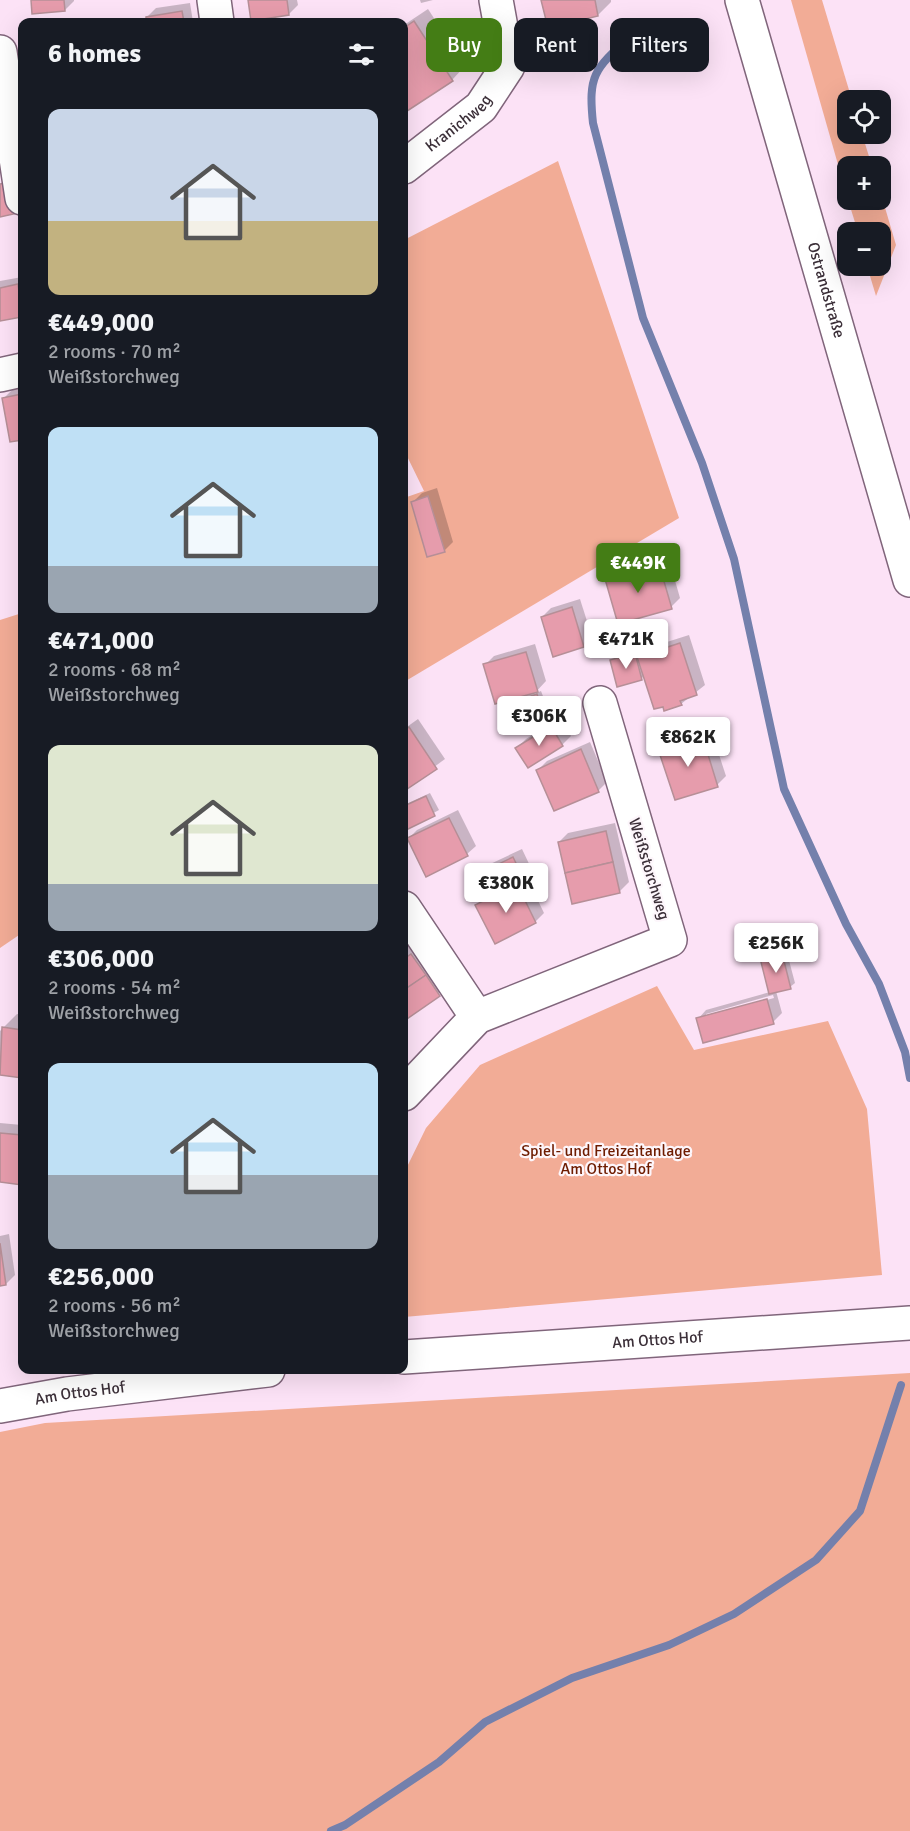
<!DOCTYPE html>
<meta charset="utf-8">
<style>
body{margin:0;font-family:Signika,sans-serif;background:#242831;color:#f1f3f6;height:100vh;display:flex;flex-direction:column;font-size:22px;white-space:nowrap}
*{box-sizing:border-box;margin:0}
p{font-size:20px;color:#9ea1a6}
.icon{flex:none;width:33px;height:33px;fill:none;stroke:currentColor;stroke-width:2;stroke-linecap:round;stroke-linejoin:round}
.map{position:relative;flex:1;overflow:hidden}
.details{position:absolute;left:18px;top:18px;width:390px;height:1356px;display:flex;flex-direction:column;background:#171b24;border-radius:12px;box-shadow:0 6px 24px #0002}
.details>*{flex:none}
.hud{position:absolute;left:426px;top:18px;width:393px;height:54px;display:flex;gap:12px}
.fabs{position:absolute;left:837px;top:90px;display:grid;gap:12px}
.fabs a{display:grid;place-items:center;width:54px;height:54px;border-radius:12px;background:#171b24;box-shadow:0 6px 24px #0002;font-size:30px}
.price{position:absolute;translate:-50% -51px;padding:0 14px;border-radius:6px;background:#fff;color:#222;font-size:20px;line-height:39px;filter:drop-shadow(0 2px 3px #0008)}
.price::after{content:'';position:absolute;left:50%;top:36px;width:18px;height:14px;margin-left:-9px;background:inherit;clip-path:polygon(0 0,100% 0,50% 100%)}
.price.on{background:#447d15;color:#fff}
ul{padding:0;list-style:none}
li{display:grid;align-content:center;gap:12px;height:318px;padding:0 30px}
li span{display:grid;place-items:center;height:186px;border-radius:12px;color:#555}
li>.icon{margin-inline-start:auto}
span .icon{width:108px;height:108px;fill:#fffc;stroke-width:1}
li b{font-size:26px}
h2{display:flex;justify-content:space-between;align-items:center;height:72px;padding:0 30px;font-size:26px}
.pill{padding:0 21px;border-radius:12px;background:#171b24;box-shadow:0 6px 24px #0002;font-size:21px;line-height:54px}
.pill.on{background:#447d15;color:#fff}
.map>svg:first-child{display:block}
</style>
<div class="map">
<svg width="910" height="1831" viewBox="0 0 910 1831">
<rect width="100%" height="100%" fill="#fce2f6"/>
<!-- green -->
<g fill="#f2ac96">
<polygon points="791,0 822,0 852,100 848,100 848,134 862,134 872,166 848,166 847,196"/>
<polygon points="558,161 679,518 404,682 404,498 424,491 404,450 404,240"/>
<polygon points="881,194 896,245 876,296 867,266 880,266 880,232 858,232 848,200 880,200"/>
<polygon points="22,613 22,933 0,948 0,620"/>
<polygon points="657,986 694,1050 828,1021 867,1109 882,1275 404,1317 404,1173 426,1128 480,1065"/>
<polygon points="910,1373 910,1831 0,1831 0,1432 45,1423"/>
</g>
<!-- shadow -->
<g fill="#0003" fill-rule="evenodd">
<polygon points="32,0 74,0 74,1 65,10"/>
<polygon points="250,0 297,0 298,5 289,14"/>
<polygon points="420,0 433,0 421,3"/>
<polygon points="542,0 611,0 611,2 598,15 560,24 566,45 562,49 539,34 549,28"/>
<polygon points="190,3 193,22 148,22 147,17 156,8"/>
<polygon points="428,9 465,66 452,80 404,111 404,25"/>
<polygon points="479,18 484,40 479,44 453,27 457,22"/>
<polygon points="22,277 22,316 0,320 0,281"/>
<polygon points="22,387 22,438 12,440 4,398 13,389"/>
<polygon points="437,488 453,542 444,551 413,502 422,493"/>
<polygon points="668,556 680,598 671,607 607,579 616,570"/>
<polygon points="580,599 592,637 583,646 542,617 551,608"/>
<polygon points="689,635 705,685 681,704 645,675 641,679 612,661 616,657 639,650 640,656 648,648"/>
<polygon points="535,644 546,681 534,694 541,691 546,704 542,709 520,715 516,702 527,696 527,693 485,665 494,656"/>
<polygon points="560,718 571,736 562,745 517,748 526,739"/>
<polygon points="418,719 445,759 404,789 404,729"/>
<polygon points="710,727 726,776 717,785 660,749 669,740"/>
<polygon points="590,742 607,782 598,791 555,809 538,770 547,761"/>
<polygon points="430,793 439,810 404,829 404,805"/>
<polygon points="458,810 476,846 467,854 408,839 417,830"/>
<polygon points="615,823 629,882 620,891 573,902 559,842 568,833"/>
<polygon points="522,849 532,870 526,876 544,913 535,922 477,905 486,896 477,875 486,866"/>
<polygon points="404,922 448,986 404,1019"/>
<path d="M786 949 795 983 790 987 776 991 782 1013 773 1022 698 1019 706 1010 770 992 762 958 766 954ZM773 995 774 998 706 1017V1014Z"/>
<polygon points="17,1014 22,1015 22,1077 0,1073 0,1031"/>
<polygon points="0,1123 22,1125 22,1204 22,1183 0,1181"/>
<polygon points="9,1234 15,1275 6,1284 0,1285 0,1236"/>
</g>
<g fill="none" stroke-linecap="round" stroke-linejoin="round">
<!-- stream -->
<g stroke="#7480ac" stroke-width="8">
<path d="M629 38C594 69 588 76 593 123L643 318 702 463 734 559 784 789 846 924 879 984 905 1052 910 1078"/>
<polyline points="331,1831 345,1825 439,1762 485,1722 572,1678 669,1645 734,1614 816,1560 860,1511 901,1385"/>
</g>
</g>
<!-- building -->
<g fill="#e69cac" stroke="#b68f97" stroke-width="1.5">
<polygon points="31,0 64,0 65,11 32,14"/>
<polygon points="248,0 287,0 289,15 251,21"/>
<polygon points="541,0 595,0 598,16 548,28"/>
<polygon points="182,11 184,22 146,22 146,17"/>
<polygon points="414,21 453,81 404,113 404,28"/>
<polygon points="475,21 480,45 457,50 451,26"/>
<polygon points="556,28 563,50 544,56 537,33"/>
<polygon points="12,181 18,213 0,217 0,184"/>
<polygon points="18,284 22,317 0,321 0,288"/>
<polygon points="22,394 22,440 10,442 2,398"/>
<polygon points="428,496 445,552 427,557 411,502"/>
<polygon points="659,564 672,609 618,624 605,579"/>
<polygon points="572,607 584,647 553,657 541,617"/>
<polygon points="680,643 697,695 680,701 682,705 664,711 663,707 654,709 637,657"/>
<polygon points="526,652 538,692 495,704 483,664"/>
<polygon points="635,653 642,680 617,687 610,660"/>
<polygon points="537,694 542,710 519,717 514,702"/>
<polygon points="551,726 563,746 528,768 515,748"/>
<polygon points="409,727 437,769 404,791 404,731"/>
<polygon points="702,735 718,787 675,800 658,749"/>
<polygon points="581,749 599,792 554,811 536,770"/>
<polygon points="426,796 435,816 404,831 404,806"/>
<polygon points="449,818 468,856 426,877 407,838"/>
<polygon points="606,831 613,862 565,873 558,842"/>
<polygon points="513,857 524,880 486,897 476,875"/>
<polygon points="613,862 620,893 572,904 565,873"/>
<polygon points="517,884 536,923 495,944 475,905"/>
<polygon points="782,953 791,989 769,994 760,958"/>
<polygon points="411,954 426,975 404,990 404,959"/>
<polygon points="426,975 440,996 404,1021 404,990"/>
<polygon points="767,999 774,1024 703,1043 696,1018"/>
<polygon points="2,1027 22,1030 22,1078 0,1075"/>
<polygon points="0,1133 22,1135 22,1185 0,1182"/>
<polygon points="0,1243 6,1285 0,1286"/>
</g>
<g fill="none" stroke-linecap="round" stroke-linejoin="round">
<defs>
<g id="street">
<polyline points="214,0 217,22"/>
<polyline points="0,52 22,198"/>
<path id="s1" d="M404 167 481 107 508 66 496 0"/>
<polyline points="0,375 22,370"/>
<polyline points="404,908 477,1017"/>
<polyline points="404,1094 477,1017 670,940 600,703"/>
<path id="s2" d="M404 1357 910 1323"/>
<path id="s3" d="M0 1406 67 1394 268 1370"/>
</g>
<g id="secondary">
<path id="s4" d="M742 0 910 580"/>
</g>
</defs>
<!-- street casing -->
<use href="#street" stroke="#80657b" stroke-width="36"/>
<!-- secondary casing -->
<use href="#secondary" stroke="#80657b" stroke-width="36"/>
<!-- street -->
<use href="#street" stroke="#fff" stroke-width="33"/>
<!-- secondary -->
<use href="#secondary" stroke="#fff" stroke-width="33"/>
</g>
<g text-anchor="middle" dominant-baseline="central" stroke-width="4.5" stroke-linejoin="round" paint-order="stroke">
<!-- street labels -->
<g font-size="16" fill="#3c3039" stroke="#fdf6fb">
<text stroke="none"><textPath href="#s1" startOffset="70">Kranichweg</textPath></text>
<text stroke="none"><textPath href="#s4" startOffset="302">Ostrandstraße</textPath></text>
<text transform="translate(649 869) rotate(73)">Weißstorchweg</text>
<text stroke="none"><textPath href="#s2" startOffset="254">Am Ottos Hof</textPath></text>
<text stroke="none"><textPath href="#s3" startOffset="81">Am Ottos Hof</textPath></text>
</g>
<!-- park labels -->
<g font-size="16" fill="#6e1c00" stroke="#fdf6fb">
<text x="606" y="1151">Spiel- und Freizeitanlage<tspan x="606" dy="18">Am Ottos Hof</tspan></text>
</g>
</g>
</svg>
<div class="fabs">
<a><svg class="icon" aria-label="locate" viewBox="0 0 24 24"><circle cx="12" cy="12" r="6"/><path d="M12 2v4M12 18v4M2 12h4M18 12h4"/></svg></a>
<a>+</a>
<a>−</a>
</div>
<b class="price on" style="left:638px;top:594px">€449K</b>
<b class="price" style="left:626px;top:670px">€471K</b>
<b class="price" style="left:539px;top:747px">€306K</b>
<b class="price" style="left:688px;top:768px">€862K</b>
<b class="price" style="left:506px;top:914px">€380K</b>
<b class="price" style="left:776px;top:974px">€256K</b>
<div class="hud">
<a class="pill on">Buy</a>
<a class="pill">Rent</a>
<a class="pill">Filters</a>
</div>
<section class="details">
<h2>6 homes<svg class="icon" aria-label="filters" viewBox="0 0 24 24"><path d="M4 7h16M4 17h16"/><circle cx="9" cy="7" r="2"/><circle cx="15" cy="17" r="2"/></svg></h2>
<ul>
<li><span style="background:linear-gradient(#c9d6e8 60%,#c2b280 0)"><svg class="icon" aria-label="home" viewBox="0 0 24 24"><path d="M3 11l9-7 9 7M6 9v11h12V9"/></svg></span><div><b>€449,000</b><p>2 rooms · 70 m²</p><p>Weißstorchweg</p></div></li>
<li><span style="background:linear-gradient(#bfe0f5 75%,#9aa5b1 0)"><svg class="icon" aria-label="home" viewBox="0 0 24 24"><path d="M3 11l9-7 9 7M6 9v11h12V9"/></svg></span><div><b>€471,000</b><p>2 rooms · 68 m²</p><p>Weißstorchweg</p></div></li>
<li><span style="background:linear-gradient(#dfe7d0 75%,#9aa5b1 0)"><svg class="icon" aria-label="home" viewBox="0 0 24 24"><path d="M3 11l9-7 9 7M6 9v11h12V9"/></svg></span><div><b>€306,000</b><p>2 rooms · 54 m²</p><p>Weißstorchweg</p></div></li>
<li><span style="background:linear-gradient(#bfe0f5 60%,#9aa5b1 0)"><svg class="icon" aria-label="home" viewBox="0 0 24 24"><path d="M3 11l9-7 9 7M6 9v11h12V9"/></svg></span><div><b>€256,000</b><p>2 rooms · 56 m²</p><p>Weißstorchweg</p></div></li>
</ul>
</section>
</div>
